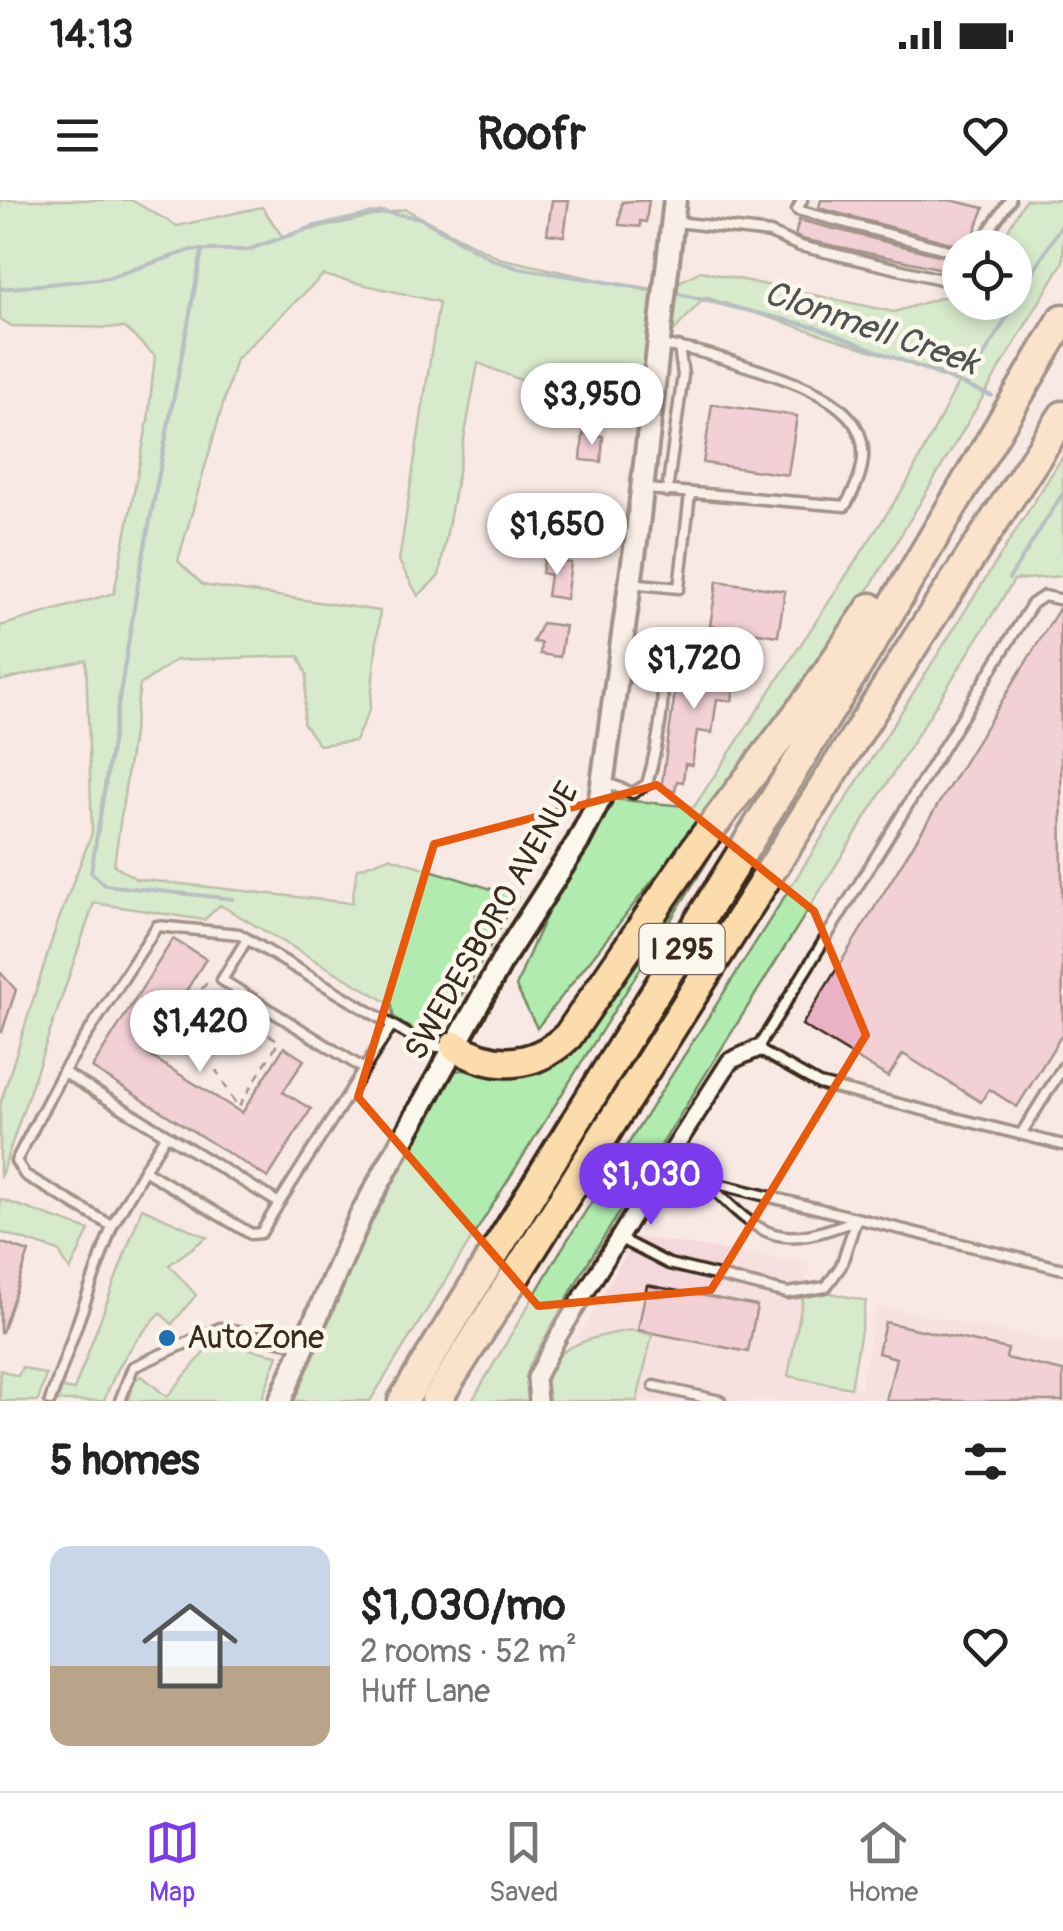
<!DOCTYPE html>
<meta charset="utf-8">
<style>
body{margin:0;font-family:Pangolin,sans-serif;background:#f2f2f2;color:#222;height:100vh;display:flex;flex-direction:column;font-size:38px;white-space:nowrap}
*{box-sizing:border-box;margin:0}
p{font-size:32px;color:#767676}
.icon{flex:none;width:55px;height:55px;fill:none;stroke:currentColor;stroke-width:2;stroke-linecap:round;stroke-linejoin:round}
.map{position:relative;height:1201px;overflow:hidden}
.sheet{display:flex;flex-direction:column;background:#fff;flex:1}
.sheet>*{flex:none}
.buttons{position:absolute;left:942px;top:30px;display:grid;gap:20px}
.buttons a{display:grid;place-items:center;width:90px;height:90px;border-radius:50%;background:#fff;box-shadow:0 5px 15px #0003;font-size:50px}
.price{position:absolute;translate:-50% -85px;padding:0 22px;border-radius:35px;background:#fff;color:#222;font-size:32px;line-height:65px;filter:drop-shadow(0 2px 5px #0008)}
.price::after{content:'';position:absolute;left:50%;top:60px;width:30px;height:22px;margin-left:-15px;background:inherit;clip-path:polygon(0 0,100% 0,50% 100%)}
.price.on{background:#7c3aed;color:#fff}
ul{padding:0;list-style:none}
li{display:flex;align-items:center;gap:30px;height:250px;padding:0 50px}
li span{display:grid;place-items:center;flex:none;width:280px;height:200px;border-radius:20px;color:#555}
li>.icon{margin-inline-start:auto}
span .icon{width:120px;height:120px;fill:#fffc;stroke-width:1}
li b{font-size:42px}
h2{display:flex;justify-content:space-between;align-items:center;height:120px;padding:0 50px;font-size:42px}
.status{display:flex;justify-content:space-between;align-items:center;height:70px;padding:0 50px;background:#fff;direction:ltr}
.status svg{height:28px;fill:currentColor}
header{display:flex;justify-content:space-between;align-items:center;height:130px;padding:0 50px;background:#fff;font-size:45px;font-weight:700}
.tab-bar{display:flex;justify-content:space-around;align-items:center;height:140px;border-top:2px solid #e0e0e0;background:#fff;font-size:28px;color:#767676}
.tab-bar a{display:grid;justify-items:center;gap:5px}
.tab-bar .on{color:#7c3aed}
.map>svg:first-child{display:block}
</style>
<div class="status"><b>14:13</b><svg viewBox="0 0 49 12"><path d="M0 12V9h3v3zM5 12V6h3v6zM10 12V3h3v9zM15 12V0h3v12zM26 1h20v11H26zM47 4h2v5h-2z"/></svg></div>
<header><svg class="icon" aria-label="menu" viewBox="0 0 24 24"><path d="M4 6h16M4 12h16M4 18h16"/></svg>Roofr<svg class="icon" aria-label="heart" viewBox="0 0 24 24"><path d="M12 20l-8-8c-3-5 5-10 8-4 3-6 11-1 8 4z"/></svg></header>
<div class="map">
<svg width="1063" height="1201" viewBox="0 0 1063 1201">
<rect width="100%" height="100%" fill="#f8e9e4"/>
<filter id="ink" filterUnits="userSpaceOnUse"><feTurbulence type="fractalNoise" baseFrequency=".01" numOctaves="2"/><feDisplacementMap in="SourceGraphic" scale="20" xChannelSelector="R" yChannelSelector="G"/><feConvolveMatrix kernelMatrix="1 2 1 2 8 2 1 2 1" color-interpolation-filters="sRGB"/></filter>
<g filter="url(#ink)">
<!-- built -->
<polygon fill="#f4d8db" points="636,1037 810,1063 789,1176 860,1189 877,1106 1063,1143 1063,1201 637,1201 652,1135 631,1130 576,1141"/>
<!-- green -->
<g fill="#b1ebaf" stroke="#768a66" stroke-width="2.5">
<path d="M0 0H131L177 26 262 7 282 36 405 9 499 58 657 93 701 71 894 112 960 92V102H1015V48L998 47 1025 0H1063V62L857 409 808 482 537 828 516 787C541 720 573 659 613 599L694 607 907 283 960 179 705 97 650 157 641 228 478 163 439 376 418 396 399 361 439 102 323 75 236 159 178 361 203 385 380 411 370 509 355 541 319 545 303 523 307 475 299 456 176 460 140 485 114 665 136 679 352 703 357 669 389 657 517 697 469 784 434 834 411 831 393 816 392 805 220 705 204 720 94 703 0 978V905L56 727 92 633 86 460 0 481V426L114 393 148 221 155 156 125 128 12 126 0 119Z"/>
<polygon points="1063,256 1063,376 1014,380 584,1069 529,1166 528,1201 472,1201 558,1055"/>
<polygon points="718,625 727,630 370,1201 291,1201 352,1055 452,871 533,865"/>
<polygon points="0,999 89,1030 70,1071 59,1051 0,1032"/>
<path d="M142 1008 207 1037 169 1065 196 1095 172 1124 160 1113C133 1142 117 1164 104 1201H57L62 1188 74 1190Z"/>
<polygon points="805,1087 866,1101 851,1188 788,1176"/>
<path d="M631 1130 652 1135 637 1201H550C532 1147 593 1137 631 1130Z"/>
<polygon points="213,1142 278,1155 261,1201 129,1201 134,1180 142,1176 167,1197"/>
<polygon points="22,1167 46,1175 38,1201 0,1201 0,1170 18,1176"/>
</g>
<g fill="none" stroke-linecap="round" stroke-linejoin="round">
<!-- stream -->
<g stroke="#6c8c9a" stroke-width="4">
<polyline points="202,51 139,377 91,672 105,685 233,699"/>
<polyline points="0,89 108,78 191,50 247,50 316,26 382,12 420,18 493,60 518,68 656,90"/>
<polyline points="675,93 819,128 992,196"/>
<polyline points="966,186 1063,22"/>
<polyline points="1009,379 1063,293"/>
</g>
</g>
<!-- building -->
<g fill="#eab2c5" stroke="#3b2a1e" stroke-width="2.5">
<polygon points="552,0 569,0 564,36 547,34"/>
<polygon points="649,0 646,22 640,21 640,27 619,25 622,2"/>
<polygon points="821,0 950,0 984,8 970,44 958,45 819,8"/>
<polygon points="799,20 954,59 952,71 802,39 795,36"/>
<polygon points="712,204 797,216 788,275 703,263"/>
<polygon points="583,234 603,236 601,262 581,260"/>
<polygon points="544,360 571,363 566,399 547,396 550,375 542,373"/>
<polygon points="717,381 785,391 778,436 710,426"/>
<polygon points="1060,407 1063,833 1017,907 989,889 981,902 903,854 888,877 802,825"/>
<polygon points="542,423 565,426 560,457 540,454 541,443 533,442"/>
<polygon points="680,458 737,466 732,501 717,499 712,533 697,531 692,565 685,564 683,582 677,581 675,591 661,589"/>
<polygon points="173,739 206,759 147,854 242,913 284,847 304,860 283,892 311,909 268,978 92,868"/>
<polygon points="0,772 16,790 2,832 0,831"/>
<polygon points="0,1042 29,1052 2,1132 0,1132"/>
<polygon points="647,1085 757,1106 748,1152 638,1130"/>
<polygon points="885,1122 1008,1149 1006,1158 1063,1171 1063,1201 886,1201 896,1158 878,1153"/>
</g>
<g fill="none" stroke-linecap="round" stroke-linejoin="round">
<defs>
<g id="lane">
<polyline points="802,0 797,10 960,53"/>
<polyline points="677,22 770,33 800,46 953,82 960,72"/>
<polyline points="977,48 1010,0"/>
<path d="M647 289 845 306C897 222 828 193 759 170 726 160 696 148 662 146"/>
<polyline points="667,292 683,175 679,147"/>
<polyline points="630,383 679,388 690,294"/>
<polyline points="1063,400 1044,396 1032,404 757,849 819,884 1063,945"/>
<path d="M604 582 633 593 647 584C654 560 673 481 655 463 648 456 635 452 626 448"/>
<polyline points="247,739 222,780 364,869"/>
<polyline points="392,825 279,1003 63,872 157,726 239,734 247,739 429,847 450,847"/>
<polyline points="63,872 16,961 25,975 112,1026"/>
<polyline points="1021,934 1063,867"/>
<polyline points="144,970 166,935"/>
<polyline points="661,970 1063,1069"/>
<path d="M708 983C763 1040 780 1050 856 1020"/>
<polyline points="618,1038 669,1064 788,1093 826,1087 841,1066 856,1020"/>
<polyline points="654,1186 720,1201"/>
<polyline points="50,1201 112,1026 144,970 251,1034 261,1033 279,1003"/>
<polyline points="120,1201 133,1167 220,1128 302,1146"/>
</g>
<polyline id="street" points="538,1201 536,1178 559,1135 670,955 730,861 757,849"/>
<polyline id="secondary" points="280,1201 361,1015 506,754 578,642 600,599 637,334 675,0"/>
<g id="highway">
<path d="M455 846C494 870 534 868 568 836L698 645 810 498 871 408"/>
<polyline points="403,1201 867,450 1063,119"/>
<polyline points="436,1201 921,433 1063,216"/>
</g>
</defs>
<!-- lane casing -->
<use href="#lane" stroke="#3b2a1e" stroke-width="15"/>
<!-- street casing -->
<use href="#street" stroke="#3b2a1e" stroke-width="22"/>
<!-- secondary casing -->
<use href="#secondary" stroke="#3b2a1e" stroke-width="28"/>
<!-- highway casing -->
<use href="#highway" stroke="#3b2a1e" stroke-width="35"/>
<!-- path -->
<g stroke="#3b2a1e" stroke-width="2.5" stroke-dasharray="8 8" stroke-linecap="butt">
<polyline points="201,793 279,841 238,908 216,870"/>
<polyline points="211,824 222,808"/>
<polyline points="167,836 186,847"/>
<polyline points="151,851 210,779"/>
</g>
<!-- lane -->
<use href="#lane" stroke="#fbf7ec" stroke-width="8"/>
<!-- street -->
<use href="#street" stroke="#fbf7ec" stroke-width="15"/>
<!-- secondary -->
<use href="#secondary" stroke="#fbf7ec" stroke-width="20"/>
<!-- highway -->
<use href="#highway" stroke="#fcdcac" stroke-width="28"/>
</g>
</g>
<!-- marked area -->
<path d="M0 0H1063V1201H0ZM657 585 814 711 866 835 711 1090 538 1106 358 897 434 644Z" fill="#f8e9e4" fill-opacity=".55" fill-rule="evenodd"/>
<path fill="none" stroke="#e8590c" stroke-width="8" stroke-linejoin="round" d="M657 585 814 711 866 835 711 1090 538 1106 358 897 434 644Z"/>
<!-- markers -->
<circle fill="#1f6fb2" stroke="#fbf7ec" stroke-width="4" cx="167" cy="1138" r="10"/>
<g text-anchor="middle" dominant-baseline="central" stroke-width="9" stroke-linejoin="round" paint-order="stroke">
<!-- shield labels -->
<rect fill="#fbf7ec" stroke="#75685c" stroke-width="2.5" x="639.5" y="724" width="85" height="50" rx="8"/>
<g font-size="30" font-weight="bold" fill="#3b2a1e">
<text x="682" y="749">I 295</text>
</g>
<!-- street labels -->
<g font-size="32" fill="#3b2a1e" stroke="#fbf7ec">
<text transform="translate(492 721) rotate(-60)">SWEDESBORO AVENUE</text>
</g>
<!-- poi labels -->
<g font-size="32" fill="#3b2a1e" stroke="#fbf7ec" text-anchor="start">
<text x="187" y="1138">AutoZone</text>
</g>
<!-- water labels -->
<g font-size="35" font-style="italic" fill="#4f5352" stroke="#fbf7ec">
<text transform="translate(871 128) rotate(19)">Clonmell Creek</text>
</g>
</g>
</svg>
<div class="buttons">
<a><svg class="icon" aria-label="locate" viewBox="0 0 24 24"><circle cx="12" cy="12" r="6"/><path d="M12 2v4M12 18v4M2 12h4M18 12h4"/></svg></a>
</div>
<b class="price" style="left:592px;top:248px">$3,950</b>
<b class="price" style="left:557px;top:378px">$1,650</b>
<b class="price" style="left:694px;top:512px">$1,720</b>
<b class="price" style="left:200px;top:875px">$1,420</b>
<b class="price on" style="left:651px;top:1028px">$1,030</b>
</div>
<section class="sheet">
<h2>5 homes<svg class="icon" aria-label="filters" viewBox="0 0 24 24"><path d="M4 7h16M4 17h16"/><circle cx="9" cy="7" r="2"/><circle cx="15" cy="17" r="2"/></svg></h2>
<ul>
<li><span style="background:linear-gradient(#c9d6e8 60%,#b9a48a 0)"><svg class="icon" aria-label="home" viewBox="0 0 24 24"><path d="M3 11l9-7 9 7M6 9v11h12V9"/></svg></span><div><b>$1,030/mo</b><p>2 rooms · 52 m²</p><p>Huff Lane</p></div><svg class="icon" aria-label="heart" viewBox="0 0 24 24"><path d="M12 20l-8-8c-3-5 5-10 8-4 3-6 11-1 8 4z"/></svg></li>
</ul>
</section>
<nav class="tab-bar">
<a class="on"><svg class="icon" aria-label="map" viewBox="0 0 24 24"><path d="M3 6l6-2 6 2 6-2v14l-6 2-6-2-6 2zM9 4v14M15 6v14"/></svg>Map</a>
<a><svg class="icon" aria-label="saved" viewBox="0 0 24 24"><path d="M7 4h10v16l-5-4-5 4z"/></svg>Saved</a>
<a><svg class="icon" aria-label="home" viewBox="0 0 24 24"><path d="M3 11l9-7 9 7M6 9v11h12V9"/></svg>Home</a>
</nav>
